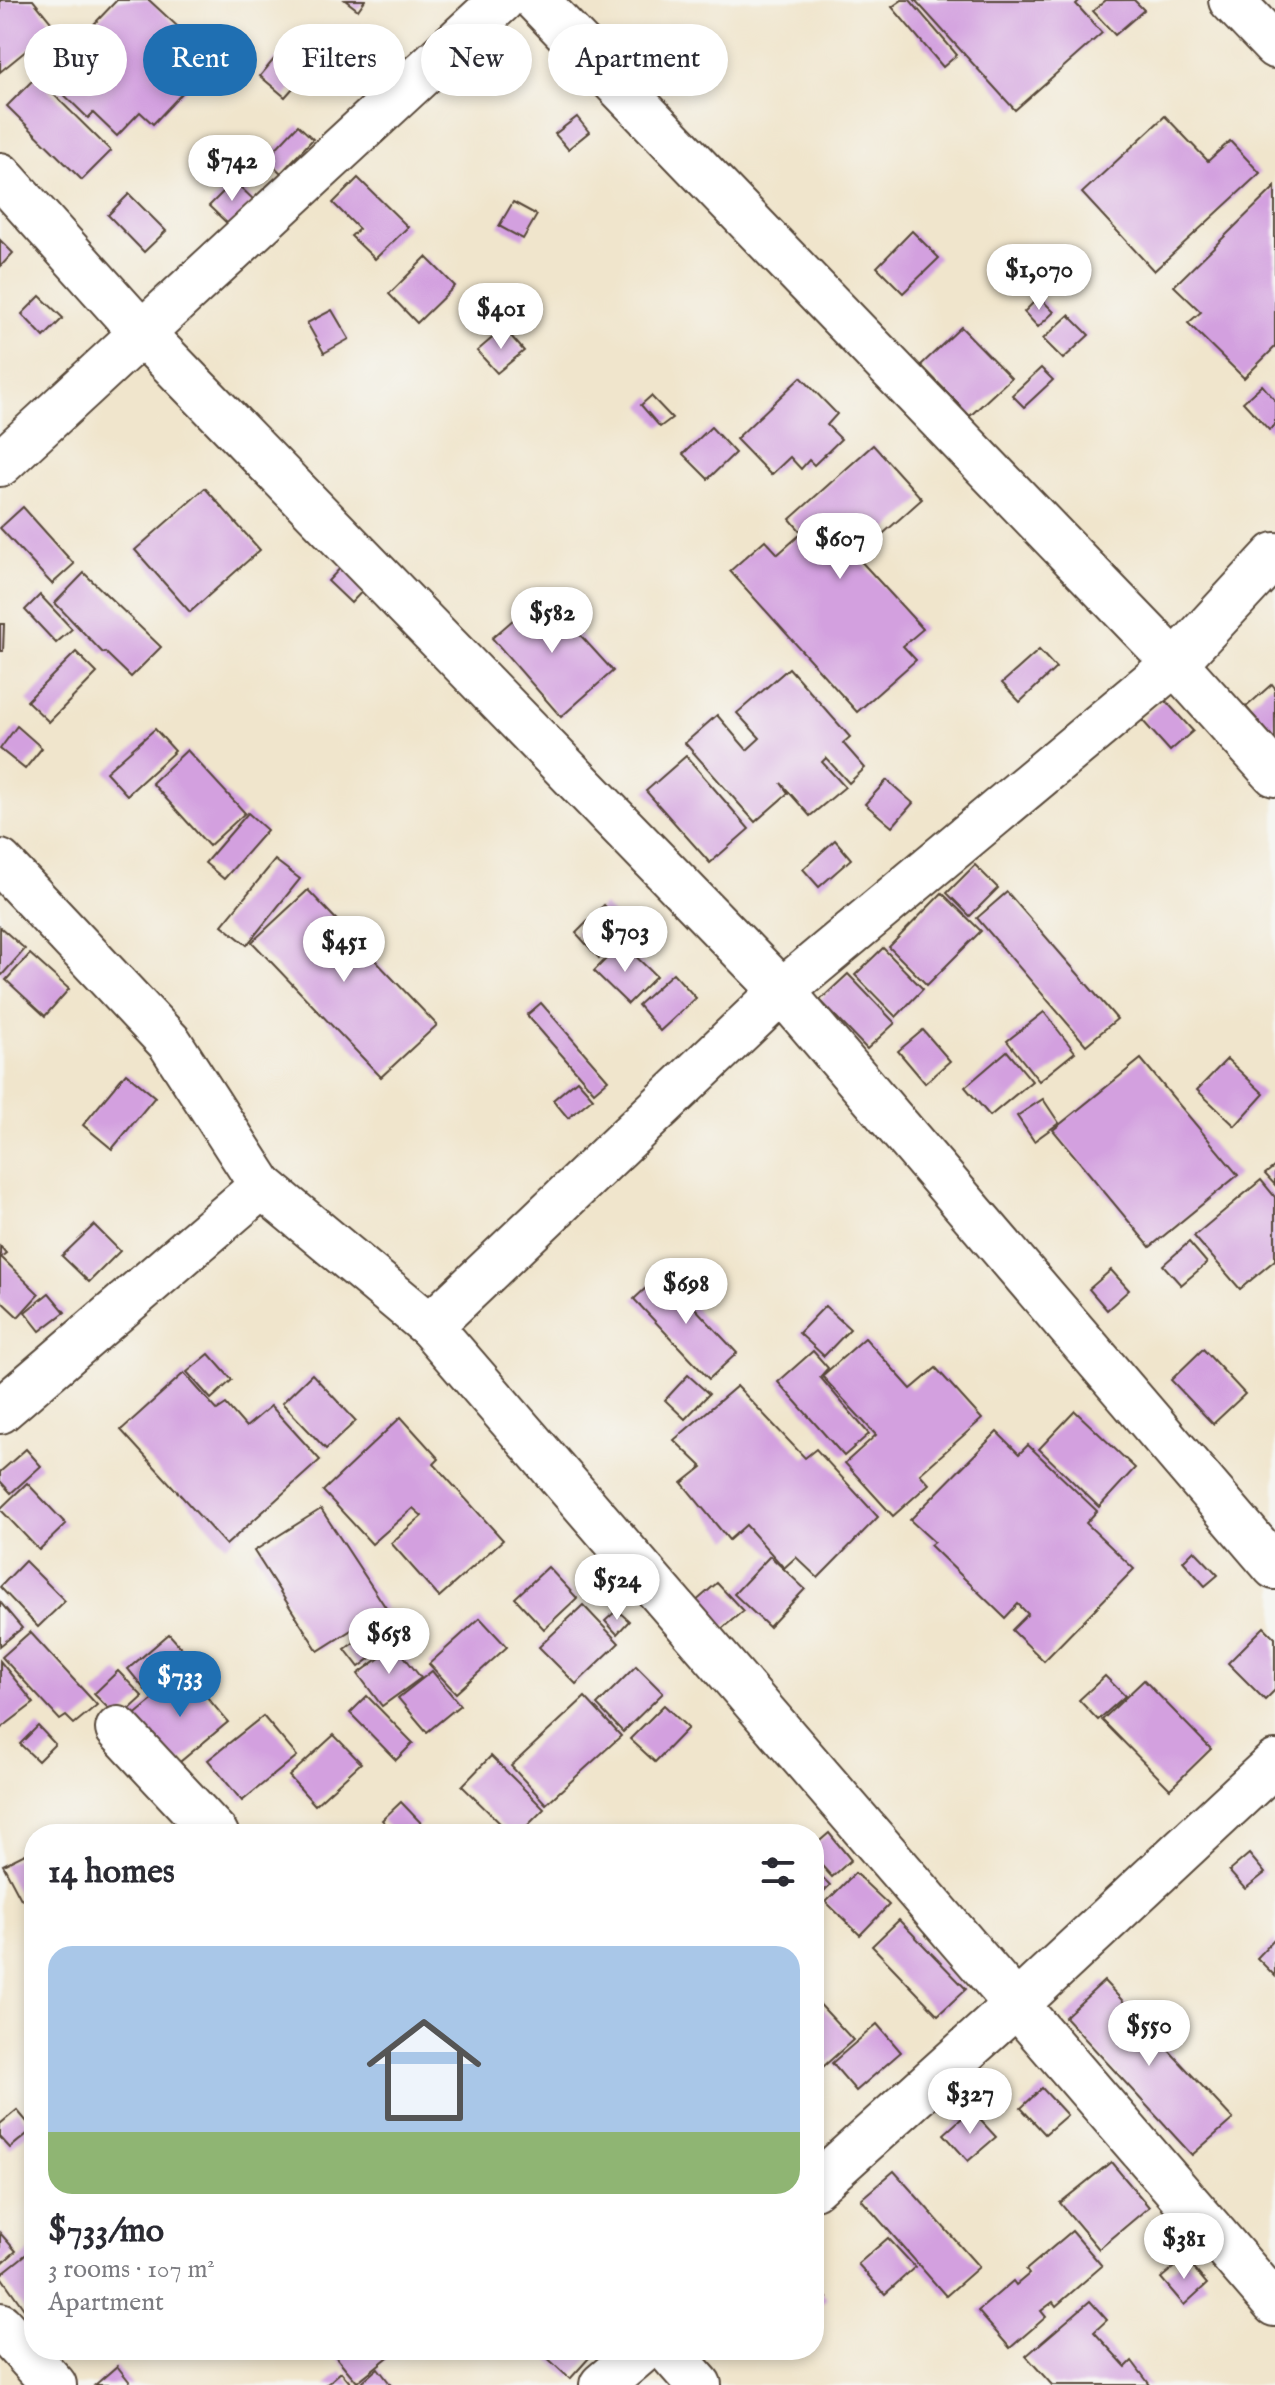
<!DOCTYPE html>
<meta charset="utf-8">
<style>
body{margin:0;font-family:"IM FELL English",serif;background:#f7f7f7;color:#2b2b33;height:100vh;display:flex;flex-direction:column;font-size:30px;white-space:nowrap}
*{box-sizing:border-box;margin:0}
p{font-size:26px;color:#7c7c81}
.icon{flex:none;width:44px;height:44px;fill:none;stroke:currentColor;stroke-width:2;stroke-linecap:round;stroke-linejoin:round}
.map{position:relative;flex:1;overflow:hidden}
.panel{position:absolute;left:24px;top:1824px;width:800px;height:536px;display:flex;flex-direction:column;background:#fff;border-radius:32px;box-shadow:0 4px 12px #0003}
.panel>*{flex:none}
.hud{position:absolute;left:24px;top:24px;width:800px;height:72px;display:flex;gap:16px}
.price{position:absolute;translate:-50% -68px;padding:0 18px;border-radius:28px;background:#fff;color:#222;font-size:26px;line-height:52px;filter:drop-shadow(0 2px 4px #0008)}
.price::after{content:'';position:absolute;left:50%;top:48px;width:24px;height:18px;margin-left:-12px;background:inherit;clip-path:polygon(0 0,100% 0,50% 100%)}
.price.current{background:#1f6fb2;color:#fff}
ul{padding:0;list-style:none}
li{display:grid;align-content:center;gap:16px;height:424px;padding:0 24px}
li+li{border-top:2px solid #e1e1e2}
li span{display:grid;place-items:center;height:248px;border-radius:24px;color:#555}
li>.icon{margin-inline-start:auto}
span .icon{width:144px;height:144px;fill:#fffc;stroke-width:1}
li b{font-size:34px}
h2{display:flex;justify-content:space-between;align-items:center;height:96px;padding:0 24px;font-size:34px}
.pill{padding:0 28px;border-radius:36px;background:#fff;box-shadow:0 4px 12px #0003;font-size:28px;line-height:72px}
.pill.current{background:#1f6fb2;color:#fff}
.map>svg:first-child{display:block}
</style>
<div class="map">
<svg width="1275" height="2385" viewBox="0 0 1275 2385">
<rect width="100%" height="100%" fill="#f6f6f2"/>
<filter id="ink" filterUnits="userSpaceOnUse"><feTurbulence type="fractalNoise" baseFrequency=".0125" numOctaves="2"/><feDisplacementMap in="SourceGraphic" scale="16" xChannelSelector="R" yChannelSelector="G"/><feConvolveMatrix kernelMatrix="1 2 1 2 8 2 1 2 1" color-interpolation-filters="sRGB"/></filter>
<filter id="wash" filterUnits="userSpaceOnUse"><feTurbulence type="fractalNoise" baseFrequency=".006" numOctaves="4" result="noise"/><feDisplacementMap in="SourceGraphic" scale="32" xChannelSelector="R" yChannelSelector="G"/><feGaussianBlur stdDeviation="1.8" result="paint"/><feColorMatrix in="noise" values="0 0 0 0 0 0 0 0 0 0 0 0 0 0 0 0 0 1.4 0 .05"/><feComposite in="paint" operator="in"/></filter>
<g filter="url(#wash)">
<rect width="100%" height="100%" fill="#f0e5cc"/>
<g id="blocks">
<!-- building -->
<g fill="#d3a0df">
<polygon points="0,0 33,0 55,27 0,72"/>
<polygon points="117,0 149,0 203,50 179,76 189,86 153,124 140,112 117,136 93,113 88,118 52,83 80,54 72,47"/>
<polygon points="345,0 365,0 358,10"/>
<polygon points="902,0 910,0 957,55 943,67 892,7"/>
<polygon points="915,0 1080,0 1076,4 1102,33 1015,110"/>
<polygon points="1106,0 1134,0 1144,10 1115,35 1093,11"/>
<polygon points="305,35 328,58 309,77 286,55"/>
<polygon points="275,58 301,79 285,97 260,76"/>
<polygon points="36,77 111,151 82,180 7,106"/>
<polygon points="1165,116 1208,161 1230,141 1260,173 1154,271 1082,193"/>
<polygon points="577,117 589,132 568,149 555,134"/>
<polygon points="298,125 313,139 281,173 266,159"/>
<polygon points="358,178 408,227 375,259 351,236 359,229 333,203"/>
<polygon points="234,181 254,200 230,226 209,206"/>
<polygon points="1275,187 1275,347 1244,378 1188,323 1201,312 1174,286"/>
<polygon points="129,194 166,231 144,252 108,215"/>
<polygon points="513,202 537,215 523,239 499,226"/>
<polygon points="912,231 939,258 903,293 877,267"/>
<polygon points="0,240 13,253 0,267"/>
<polygon points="426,257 455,286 417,323 389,294"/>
<polygon points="1035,257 1054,276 1032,296 1013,276"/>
<polygon points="40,296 63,318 44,337 22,314"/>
<polygon points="1039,297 1054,312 1038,327 1024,312"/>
<polygon points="332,310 349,339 324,353 307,323"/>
<polygon points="1069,315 1089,335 1063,359 1043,339"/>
<polygon points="961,327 1011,378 970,416 921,365"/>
<polygon points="504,328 524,351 497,373 477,351"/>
<polygon points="1041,368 1053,380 1024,407 1012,395"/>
<polygon points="801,377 837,414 827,425 841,439 814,465 809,460 801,469 790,457 771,475 736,439"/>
<polygon points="1262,385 1275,400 1275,425 1269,430 1243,402"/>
<polygon points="651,396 672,418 660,427 641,405"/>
<polygon points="711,427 735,453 708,479 683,454"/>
<polygon points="873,445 922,499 857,557 923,629 903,646 916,660 857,712 730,571 765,540 778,554 802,533 790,519"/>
<polygon points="205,488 260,550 190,612 135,550"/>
<polygon points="23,507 74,564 52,584 0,528"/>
<polygon points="346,562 369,584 351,603 328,581"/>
<polygon points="84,573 161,647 131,677 105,652 103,653 55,603"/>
<polygon points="543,594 613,671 561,717 492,638"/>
<polygon points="40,595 72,629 56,643 25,610"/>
<polygon points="0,624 4,624 3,651 0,651"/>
<polygon points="1039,650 1056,668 1020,702 1002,683"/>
<polygon points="76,652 97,673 49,722 27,701"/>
<polygon points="789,668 850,737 843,743 865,768 849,783 826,758 822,762 845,787 810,816 781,783 788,793 755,822 685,743 717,715 747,750 760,738 737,713"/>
<polygon points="1272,684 1275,688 1275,740 1246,707"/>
<polygon points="1164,699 1193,731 1170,751 1142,720"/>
<polygon points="17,726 42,748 25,769 0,749"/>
<polygon points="155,729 175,751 127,795 106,772"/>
<polygon points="187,750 245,813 209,846 152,783"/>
<polygon points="686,756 749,829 710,863 646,791"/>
<polygon points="887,780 913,803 892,827 865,804"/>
<polygon points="248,813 267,830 224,879 205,863"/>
<polygon points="835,840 851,859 819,887 803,869"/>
<polygon points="275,860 300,879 247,945 222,925"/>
<polygon points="975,865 998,888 970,916 947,893"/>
<polygon points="308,890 437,1025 381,1077 252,942"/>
<polygon points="1007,892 1117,1019 1086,1045 977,918"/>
<polygon points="942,893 981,931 927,985 889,947"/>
<polygon points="604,905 628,930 599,958 576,933"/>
<polygon points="0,927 25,949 2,975 0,974"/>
<polygon points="622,943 656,976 628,1004 594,971"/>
<polygon points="883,948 923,989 896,1017 855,975"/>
<polygon points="30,954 69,989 45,1016 6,980"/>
<polygon points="673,973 696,998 660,1031 638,1005"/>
<polygon points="848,974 895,1023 867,1049 820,1000"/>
<polygon points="541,1003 608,1080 594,1092 527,1015"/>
<polygon points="1044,1012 1075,1052 1039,1081 1007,1041"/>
<polygon points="923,1030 950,1061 925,1083 898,1051"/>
<polygon points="1007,1051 1032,1081 990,1116 965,1087"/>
<polygon points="1141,1059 1238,1175 1150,1247 1053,1130"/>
<polygon points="1227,1059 1264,1094 1235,1126 1197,1090"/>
<polygon points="126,1073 155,1097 112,1149 83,1125"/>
<polygon points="577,1080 593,1098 568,1118 553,1100"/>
<polygon points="1043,1099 1059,1123 1034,1141 1017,1116"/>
<polygon points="1275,1166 1275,1185 1265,1174"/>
<polygon points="1261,1180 1275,1197 1275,1260 1240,1289 1194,1236"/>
<polygon points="94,1225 120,1251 89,1282 62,1256"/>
<polygon points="1189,1242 1207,1263 1181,1285 1163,1265"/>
<polygon points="0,1246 6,1253 1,1257 39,1294 18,1317 0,1300"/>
<polygon points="1111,1270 1129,1290 1107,1310 1089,1289"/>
<polygon points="662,1273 737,1353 709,1379 634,1299"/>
<polygon points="49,1293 65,1312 40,1331 25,1312"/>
<polygon points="825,1306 850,1329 824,1356 799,1333"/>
<polygon points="865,1338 911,1389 936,1368 982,1419 920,1474 929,1484 893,1516 845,1463 876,1435 822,1376"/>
<polygon points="1203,1349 1245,1394 1213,1424 1171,1380"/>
<polygon points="813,1351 828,1368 820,1377 869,1434 844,1456 778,1382"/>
<polygon points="209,1354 232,1380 211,1399 187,1372"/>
<polygon points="184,1373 217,1410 226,1404 246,1427 271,1406 320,1460 226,1545 121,1430"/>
<polygon points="312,1374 356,1421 326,1449 282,1403"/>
<polygon points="688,1375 709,1394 685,1419 665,1400"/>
<polygon points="737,1386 805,1458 816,1449 878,1517 818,1578 796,1557 784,1568 746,1525 729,1540 682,1483 702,1467 674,1440"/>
<polygon points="1075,1411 1135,1468 1099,1507 1039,1449"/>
<polygon points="401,1417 439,1459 434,1464 503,1540 439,1597 391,1543 422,1516 413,1508 372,1544 323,1491"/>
<polygon points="997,1432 1019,1454 1028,1445 1097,1511 1086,1523 1134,1569 1044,1661 1012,1630 1028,1614 1018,1604 1005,1618 930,1545 934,1542 910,1520"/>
<polygon points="26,1449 41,1466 11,1493 0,1481 0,1472"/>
<polygon points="27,1483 66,1524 39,1550 0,1509"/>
<polygon points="321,1509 386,1608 318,1651 254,1551"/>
<polygon points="1194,1550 1218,1575 1205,1586 1183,1561"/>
<polygon points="770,1556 805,1589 769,1627 734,1594"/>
<polygon points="25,1561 65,1601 38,1627 0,1587"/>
<polygon points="548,1567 577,1598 544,1629 515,1598"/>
<polygon points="717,1583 743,1611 719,1631 694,1603"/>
<polygon points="0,1602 22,1628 0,1646"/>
<polygon points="583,1605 619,1643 576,1684 539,1647"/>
<polygon points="388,1609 408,1632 386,1649 367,1627"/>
<polygon points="617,1610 629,1621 617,1634 605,1621"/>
<polygon points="480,1618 507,1647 456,1693 429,1664"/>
<polygon points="1264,1627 1275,1638 1275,1690 1265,1700 1228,1663"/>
<polygon points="30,1632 97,1705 74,1724 66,1716 60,1720 2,1657"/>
<polygon points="169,1634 187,1654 145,1690 128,1669"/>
<polygon points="366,1634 379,1652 359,1667 345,1649"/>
<polygon points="396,1646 421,1678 382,1706 358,1674"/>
<polygon points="0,1661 34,1703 0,1729"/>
<polygon points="636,1666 663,1693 623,1732 597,1705"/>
<polygon points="118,1671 143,1697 119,1719 94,1694"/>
<polygon points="432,1671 460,1705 427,1732 398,1698"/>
<polygon points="186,1672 228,1722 175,1766 132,1717"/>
<polygon points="1105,1676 1125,1696 1098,1720 1079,1700"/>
<polygon points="1144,1680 1211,1749 1170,1789 1102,1720"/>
<polygon points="367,1696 413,1743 396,1760 350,1713"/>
<polygon points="585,1697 621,1736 546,1804 511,1766"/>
<polygon points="664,1705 688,1728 655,1762 630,1739"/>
<polygon points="263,1716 297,1756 242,1801 208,1760"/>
<polygon points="38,1726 55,1744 38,1761 20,1744"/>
<polygon points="334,1735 361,1763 315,1805 289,1776"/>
<polygon points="491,1756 544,1809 519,1834 511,1834 462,1786"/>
<polygon points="401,1802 421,1823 409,1834 395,1834 382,1820"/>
<polygon points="829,1833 851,1860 832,1877 814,1857 814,1846"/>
<polygon points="25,1854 34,1872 34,1892 21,1899 3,1865"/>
<polygon points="1249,1854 1265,1873 1245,1889 1229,1871"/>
<polygon points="814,1869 830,1885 814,1901"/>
<polygon points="855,1873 889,1905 860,1935 826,1902"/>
<polygon points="899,1920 966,1989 938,2015 872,1946"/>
<polygon points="1275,1939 1275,1976 1257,1958"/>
<polygon points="1104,1981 1233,2119 1192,2155 1065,2017"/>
<polygon points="814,1998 853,2040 814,2075"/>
<polygon points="877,2024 901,2052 856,2091 832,2063"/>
<polygon points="1042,2088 1067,2115 1045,2134 1021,2108"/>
<polygon points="17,2110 33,2129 10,2148 0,2137 0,2124"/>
<polygon points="971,2110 996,2137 968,2161 944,2134"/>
<polygon points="1111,2162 1149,2207 1099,2249 1060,2203"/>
<polygon points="894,2171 979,2267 946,2296 861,2199"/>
<polygon points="1072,2231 1102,2266 1056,2306 1053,2302 1041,2311 1046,2317 1010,2348 978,2311 1013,2281 1016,2285 1029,2274 1026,2270"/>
<polygon points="0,2233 16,2251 0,2265"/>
<polygon points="888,2238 915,2267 885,2294 858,2264"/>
<polygon points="34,2248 34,2311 28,2315 0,2275"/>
<polygon points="1185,2258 1207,2284 1184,2305 1161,2278"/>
<polygon points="814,2284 827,2298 814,2310"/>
<polygon points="1090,2301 1107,2320 1094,2332 1126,2367 1132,2361 1150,2385 1052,2385 1026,2356"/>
<polygon points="330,2350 397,2350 357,2382"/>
<polygon points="545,2350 581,2350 589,2358 570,2379 542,2353"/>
<polygon points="117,2366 132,2385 95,2385"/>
<polygon points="378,2368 391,2385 366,2385 363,2381"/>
<polygon points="341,2372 352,2385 326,2385"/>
</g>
</g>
</g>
<g filter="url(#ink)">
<use href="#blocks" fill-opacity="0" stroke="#564638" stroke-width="2"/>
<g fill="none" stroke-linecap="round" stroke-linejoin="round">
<defs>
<g id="street">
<polyline points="536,0 1175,663 1275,774"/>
<polyline points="1231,0 1275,46"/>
<polyline points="0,175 141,332 782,991 1275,1567"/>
<polyline points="0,464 502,0"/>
<polyline points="0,862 170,1043 262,1186"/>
<polyline points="430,1326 782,991 1175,663 1275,555"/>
<polyline points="0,1411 262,1186 430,1326 1275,2304"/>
<polyline points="118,1729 216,1834"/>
<polyline points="814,2187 1016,2005 1275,1763"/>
<polyline points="0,2325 54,2385"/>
<polyline points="668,2350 699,2385"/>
<polyline points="602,2385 643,2350"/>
</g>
</defs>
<!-- street casing -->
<use href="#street" stroke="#564638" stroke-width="48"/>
<!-- street -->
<use href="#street" stroke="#fff" stroke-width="44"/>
</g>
</g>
</svg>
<b class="price" style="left:232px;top:203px">$742</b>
<b class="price" style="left:1039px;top:312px">$1,070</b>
<b class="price" style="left:501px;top:351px">$401</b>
<b class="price" style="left:840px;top:581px">$607</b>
<b class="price" style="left:552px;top:655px">$582</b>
<b class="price" style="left:625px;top:974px">$703</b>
<b class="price" style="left:344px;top:984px">$451</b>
<b class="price" style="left:686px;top:1326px">$698</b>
<b class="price" style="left:617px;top:1622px">$524</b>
<b class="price" style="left:389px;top:1676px">$658</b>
<b class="price current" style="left:180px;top:1719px">$733</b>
<b class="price" style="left:1149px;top:2068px">$550</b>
<b class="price" style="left:970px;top:2136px">$327</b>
<b class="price" style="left:1184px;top:2281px">$381</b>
<div class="hud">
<a class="pill">Buy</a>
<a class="pill current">Rent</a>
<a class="pill">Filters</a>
<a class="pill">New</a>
<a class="pill">Apartment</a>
</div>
<section class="panel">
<h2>14 homes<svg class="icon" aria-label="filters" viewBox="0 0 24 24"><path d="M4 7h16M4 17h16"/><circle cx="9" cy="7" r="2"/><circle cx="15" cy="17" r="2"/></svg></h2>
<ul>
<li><span style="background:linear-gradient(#a9c7e8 75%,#8fb573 0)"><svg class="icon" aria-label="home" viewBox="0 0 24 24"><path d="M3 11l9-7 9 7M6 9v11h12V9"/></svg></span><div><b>$733/mo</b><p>3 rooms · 107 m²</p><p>Apartment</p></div></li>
</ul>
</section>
</div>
